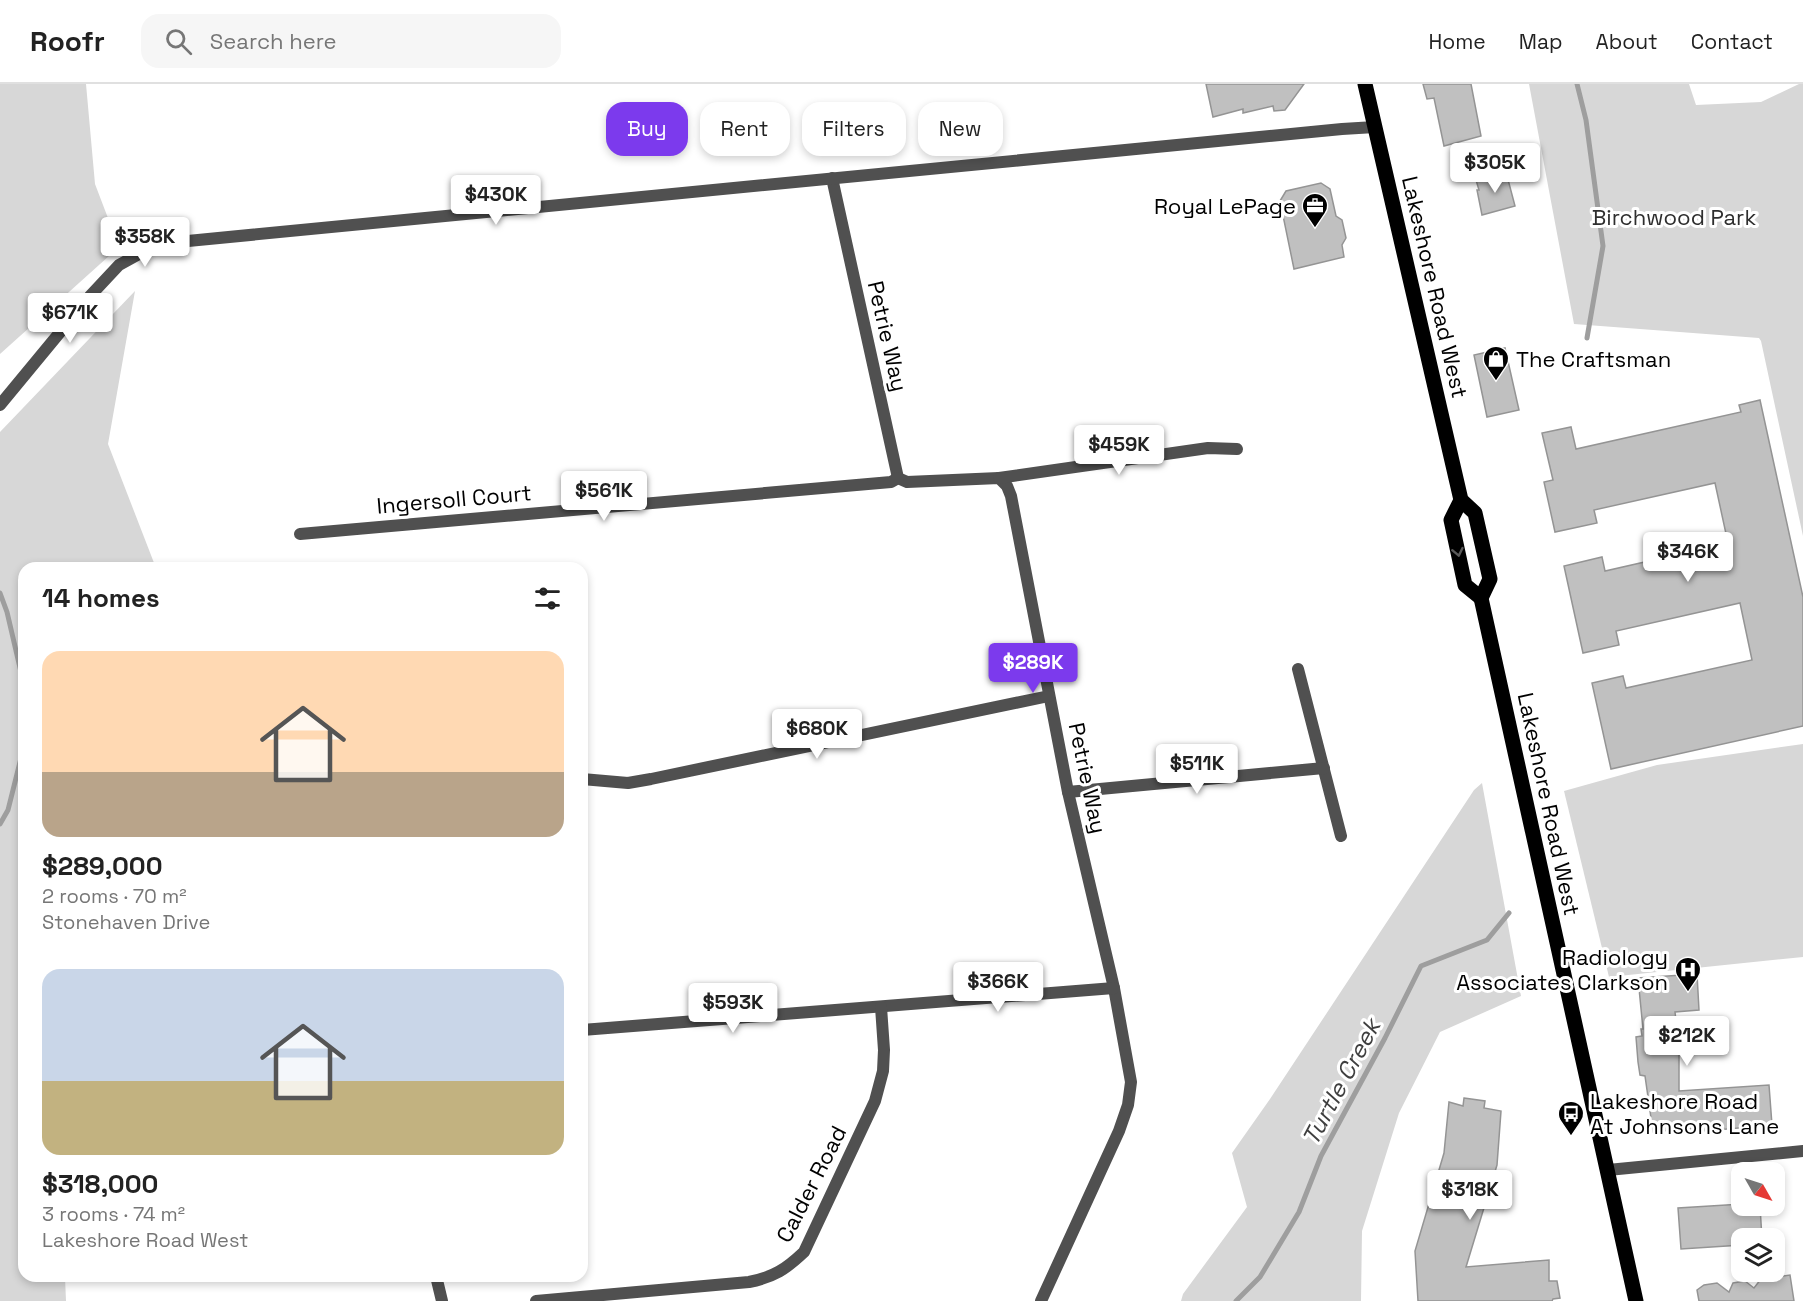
<!DOCTYPE html>
<meta charset="utf-8">
<style>
body{margin:0;font-family:"Space Grotesk",sans-serif;background:#f6f6f6;color:#222;height:100vh;display:flex;flex-direction:column;font-size:22px;white-space:nowrap}
*{box-sizing:border-box;margin:0}
p{font-size:20px;color:#767676}
.icon{flex:none;width:33px;height:33px;fill:none;stroke:currentColor;stroke-width:2;stroke-linecap:round;stroke-linejoin:round}
.map{position:relative;flex:1;overflow:hidden}
.panel{position:absolute;left:18px;top:478px;width:570px;height:720px;display:flex;flex-direction:column;background:#fff;border-radius:18px;box-shadow:0 3px 9px #0003}
.panel>*{flex:none}
.banner{position:absolute;left:606px;top:18px;width:570px;height:54px;display:flex;gap:12px}
.needle{width:39px;rotate:129deg}
.fabs{position:absolute;left:1731px;top:1078px;display:grid;gap:12px}
.fabs a{display:grid;place-items:center;width:54px;height:54px;border-radius:12px;background:#fff;box-shadow:0 3px 9px #0003;font-size:30px}
.price{position:absolute;translate:-50% -51px;padding:0 14px;border-radius:6px;background:#fff;color:#222;font-size:20px;line-height:39px;filter:drop-shadow(0 2px 3px #0008)}
.price::after{content:'';position:absolute;left:50%;top:36px;width:18px;height:14px;margin-left:-9px;background:inherit;clip-path:polygon(0 0,100% 0,50% 100%)}
.price.selected{background:#7c3aed;color:#fff}
ul{padding:0;list-style:none}
li{display:grid;align-content:center;gap:12px;height:318px;padding:0 24px}
li span{display:grid;place-items:center;height:186px;border-radius:18px;color:#555}
li>.icon{margin-inline-start:auto}
span .icon{width:108px;height:108px;fill:#fffc;stroke-width:1}
li b{font-size:26px}
h2{display:flex;justify-content:space-between;align-items:center;height:72px;padding:0 24px;font-size:26px}
.pill{padding:0 21px;border-radius:18px;background:#fff;box-shadow:0 3px 9px #0003;font-size:21px;line-height:54px}
.pill.selected{background:#7c3aed;color:#fff}
header{display:flex;align-items:center;gap:36px;box-sizing:border-box;height:84px;padding:0 30px;background:#fff;border-bottom:2px solid #e0e0e0}
header strong{font-size:28px}
nav{display:flex;gap:33px;margin-inline-start:auto;font-size:21px}
.search{width:420px;height:54px;background:#f6f6f6;display:flex;align-items:center;gap:15px;box-sizing:border-box;padding:0 21px;border-radius:18px;color:#767676;font-size:22px}
.map>svg:first-child{display:block}
</style>
<header>
<strong>Roofr</strong>
<div class="search"><svg class="icon" aria-label="search" viewBox="0 0 24 24"><circle cx="10" cy="10" r="6"/><path d="M15 15l6 6"/></svg>Search here</div>
<nav><a>Home</a><a>Map</a><a>About</a><a>Contact</a></nav>
</header>
<div class="map">
<svg width="1803" height="1217" viewBox="0 0 1803 1217">
<rect width="100%" height="100%" fill="#fff"/>
<!-- green -->
<g fill="#d7d7d7">
<polygon points="0,0 86,0 95,100 119,163 0,270"/>
<polygon points="1529,0 1689,0 1696,21 1761,18 1799,0 1803,0 1803,452 1761,257 1759,254 1574,240"/>
<polygon points="135,207 108,360 156,484 24,484 24,1192 65,1193 66,1217 0,1217 0,348"/>
<polygon points="1803,660 1803,873 1609,893 1564,707 1657,681"/>
<polygon points="1482,699 1521,912 1440,948 1399,1029 1362,1147 1361,1217 1181,1217 1183,1210 1247,1123 1232,1069 1270,1015 1474,706"/>
</g>
<g fill="none" stroke-linecap="round" stroke-linejoin="round">
<!-- stream -->
<g stroke="#9e9e9e" stroke-width="5">
<polyline points="1577,0 1586,36 1603,162 1587,254"/>
<polyline points="0,509 7,528 24,601"/>
<polyline points="0,740 8,726 24,662"/>
<polyline points="1236,1217 1260,1193 1299,1128 1321,1072 1385,954 1421,882 1487,856 1509,829"/>
</g>
</g>
<!-- building -->
<g fill="#c0c0c0" stroke="#949494" stroke-width="1.5">
<polygon points="1206,0 1304,0 1285,26 1274,27 1273,22 1243,29 1243,25 1213,33"/>
<polygon points="1423,0 1471,0 1481,52 1444,62 1434,14 1427,15"/>
<polygon points="1506,88 1515,122 1482,131 1477,106 1479,106 1476,96"/>
<polygon points="1321,99 1330,105 1336,132 1342,136 1346,154 1342,161 1344,173 1294,185 1280,117 1286,107"/>
<polygon points="1505,264 1519,326 1487,333 1474,271"/>
<polygon points="1760,316 1803,513 1803,642 1611,685 1592,599 1623,592 1626,604 1752,576 1740,519 1616,547 1619,561 1583,569 1564,482 1602,473 1605,487 1728,459 1715,399 1594,426 1597,439 1555,448 1544,398 1553,396 1542,349 1571,343 1576,365 1741,328 1739,321"/>
<polygon points="1697,890 1699,926 1675,928 1679,962 1679,1007 1769,1001 1772,1041 1705,1047 1704,1045 1691,1046 1690,1044 1653,1048 1645,992 1640,991 1638,978 1636,953 1642,952 1641,945 1643,945 1638,894"/>
<polygon points="1464,1014 1485,1017 1484,1024 1501,1027 1497,1081 1466,1183 1549,1176 1549,1197 1557,1197 1560,1214 1553,1215 1552,1217 1418,1217 1415,1167 1444,1069 1449,1018 1463,1022"/>
<polygon points="1742,1120 1742,1122 1760,1122 1762,1155 1742,1155 1742,1161 1681,1165 1678,1124"/>
<polygon points="1790,1191 1794,1217 1699,1217 1697,1206 1704,1201 1717,1199 1729,1208 1733,1199 1745,1197 1754,1204 1761,1195"/>
</g>
<g fill="none" stroke-linecap="round" stroke-linejoin="round">
<!-- minor -->
<g stroke="#505050" stroke-width="12">
<polyline points="832,94 898,394 907,398 999,394 1007,402 1011,412 1068,708 1114,904 1131,998 1128,1021 1119,1047 1041,1217"/>
<polyline points="0,321 90,212 119,181 157,160 1342,45 1375,43"/>
<polyline points="999,394 1208,364 1237,365"/>
<polyline points="300,450 891,398 898,394"/>
<polyline points="1298,585 1341,752"/>
<polyline points="582,695 628,699 651,695 1049,612"/>
<polyline points="1068,708 1324,684"/>
<polyline points="582,946 1114,904"/>
<polyline points="1608,1086 1803,1067"/>
<polyline points="436,1192 442,1217"/>
<path d="M536 1217 749 1198C774 1193 786 1185 804 1168L875 1017 883 987 884 966 881 923"/>
</g>
<!-- primary -->
<g stroke="#000" stroke-width="15">
<path d="M1365 0 1461 416 1475 429 1490 495 1481 514C1531 749 1586 982 1636 1217"/>
<polyline points="1461,416 1451,436 1465,501 1481,514"/>
</g>
</g>
<!-- one-way arrows -->
<defs><path id="oneway-chevron" d="M-2-3.5L2.5 0L-2 3.5" fill="none" stroke-width="1.6" stroke-linecap="round" stroke-linejoin="round" transform="scale(1.5)"/></defs>
<use stroke="#595959" href="#oneway-chevron" transform="translate(1458 468) rotate(78)"/>
<!-- icons -->
<defs>
<symbol id="office-pin" viewBox="-11 -11 22 30"><path d="M0 17L-7.5 6A9.5 9.5 0 1 1 7.5 6Z" fill="#000" stroke="#fff"/><path d="M-6-3h4V-5.5h4V-3h4V5H-6ZM-1-4.5V-3h2v-1.5ZM-6 0V1H6V0Z" fill="#fff"/></symbol>
<symbol id="shop-pin" viewBox="-11 -11 22 30"><path d="M0 17L-7.5 6A9.5 9.5 0 1 1 7.5 6Z" fill="#000" stroke="#fff"/><path d="M-5-2.5h2.3a2.7 3.5 0 0 1 5.4 0H5L5.5 6h-11ZM-1.5-2.5h3a1.5 2.3 0 0 0-3 0Z" fill="#fff"/></symbol>
<symbol id="hospital-pin" viewBox="-11 -11 22 30"><path d="M0 17L-7.5 6A9.5 9.5 0 1 1 7.5 6Z" fill="#000" stroke="#fff"/><path d="M-5-5h3v3.5h4V-5h3V5h-3V1.5h-4V5h-3Z" fill="#fff"/></symbol>
<symbol id="bus-pin" viewBox="-11 -11 22 30"><path d="M0 17L-7.5 6A9.5 9.5 0 1 1 7.5 6Z" fill="#000" stroke="#fff"/><path d="M-5-6H5V4H4V6H2V4H-2V6H-4V4H-5ZM-3.5-4V0h7V-4ZM-3.5 1.2v1.5H-2V1.2ZM2 1.2v1.5H3.5V1.2Z" fill="#fff"/></symbol>
</defs>
<g fill-rule="evenodd">
<use href="#office-pin" x="1300" y="107" width="30" height="40"/>
<use href="#shop-pin" x="1481" y="260" width="30" height="40"/>
<use href="#hospital-pin" x="1673" y="871" width="30" height="40"/>
<use href="#bus-pin" x="1556" y="1015" width="30" height="40"/>
</g>
<g text-anchor="middle" dominant-baseline="central" stroke-width="6" stroke-linejoin="round" paint-order="stroke">
<!-- poi labels -->
<g font-size="22" fill="#000" stroke="#fff" text-anchor="end">
<text x="1296" y="122">Royal LePage</text>
<text x="1516" y="275" text-anchor="start">The Craftsman</text>
<text x="1668" y="873">Radiology<tspan x="1668" dy="25">Associates Clarkson</tspan></text>
<text x="1590" y="1017" text-anchor="start">Lakeshore Road<tspan x="1590" dy="25">At Johnsons Lane</tspan></text>
</g>
<!-- park labels -->
<g font-size="22" fill="#2e2e2e" stroke="#fff">
<text x="1674" y="133">Birchwood Park</text>
</g>
<!-- street labels -->
<g font-size="22" fill="#000" stroke="#fff">
<text transform="translate(1435 203) rotate(77)">Lakeshore Road West</text>
<text transform="translate(888 252) rotate(77)">Petrie Way</text>
<text transform="translate(454 415) rotate(-5)">Ingersoll Court</text>
<text transform="translate(1088 694) rotate(78)">Petrie Way</text>
<text transform="translate(1549 720) rotate(78)">Lakeshore Road West</text>
<text transform="translate(811 1100) rotate(-63)">Calder Road</text>
</g>
<!-- water labels -->
<g font-size="24" font-style="italic" fill="#3f3f3f" stroke="#fff">
<text transform="translate(1341 998) rotate(-62)">Turtle Creek</text>
</g>
</g>
</svg>
<div class="fabs">
<a><svg class="needle" viewBox="-14 -14 28 28"><path d="M0-13l5 13h-10z" fill="#e53935"/><path d="M0 13l5-13h-10z" fill="#767676"/></svg></a>
<a><svg class="icon" aria-label="layers" viewBox="0 0 24 24"><path d="M12 4l9 5-9 5-9-5zM3 14l9 5 9-5"/></svg></a>
</div>
<b class="price" style="left:1495px;top:110px">$305K</b>
<b class="price" style="left:496px;top:142px">$430K</b>
<b class="price" style="left:145px;top:184px">$358K</b>
<b class="price" style="left:70px;top:260px">$671K</b>
<b class="price" style="left:1119px;top:392px">$459K</b>
<b class="price" style="left:604px;top:438px">$561K</b>
<b class="price" style="left:1688px;top:499px">$346K</b>
<b class="price selected" style="left:1033px;top:610px">$289K</b>
<b class="price" style="left:817px;top:676px">$680K</b>
<b class="price" style="left:1197px;top:711px">$511K</b>
<b class="price" style="left:998px;top:929px">$366K</b>
<b class="price" style="left:733px;top:950px">$593K</b>
<b class="price" style="left:1687px;top:983px">$212K</b>
<b class="price" style="left:1470px;top:1137px">$318K</b>
<div class="banner">
<a class="pill selected">Buy</a>
<a class="pill">Rent</a>
<a class="pill">Filters</a>
<a class="pill">New</a>
</div>
<section class="panel">
<h2>14 homes<svg class="icon" aria-label="filters" viewBox="0 0 24 24"><path d="M4 7h16M4 17h16"/><circle cx="9" cy="7" r="2"/><circle cx="15" cy="17" r="2"/></svg></h2>
<ul>
<li><span style="background:linear-gradient(#ffd9b3 65%,#b9a48a 0)"><svg class="icon" aria-label="home" viewBox="0 0 24 24"><path d="M3 11l9-7 9 7M6 9v11h12V9"/></svg></span><div><b>$289,000</b><p>2 rooms · 70 m²</p><p>Stonehaven Drive</p></div></li>
<li><span style="background:linear-gradient(#c9d6e8 60%,#c2b280 0)"><svg class="icon" aria-label="home" viewBox="0 0 24 24"><path d="M3 11l9-7 9 7M6 9v11h12V9"/></svg></span><div><b>$318,000</b><p>3 rooms · 74 m²</p><p>Lakeshore Road West</p></div></li>
</ul>
</section>
</div>
